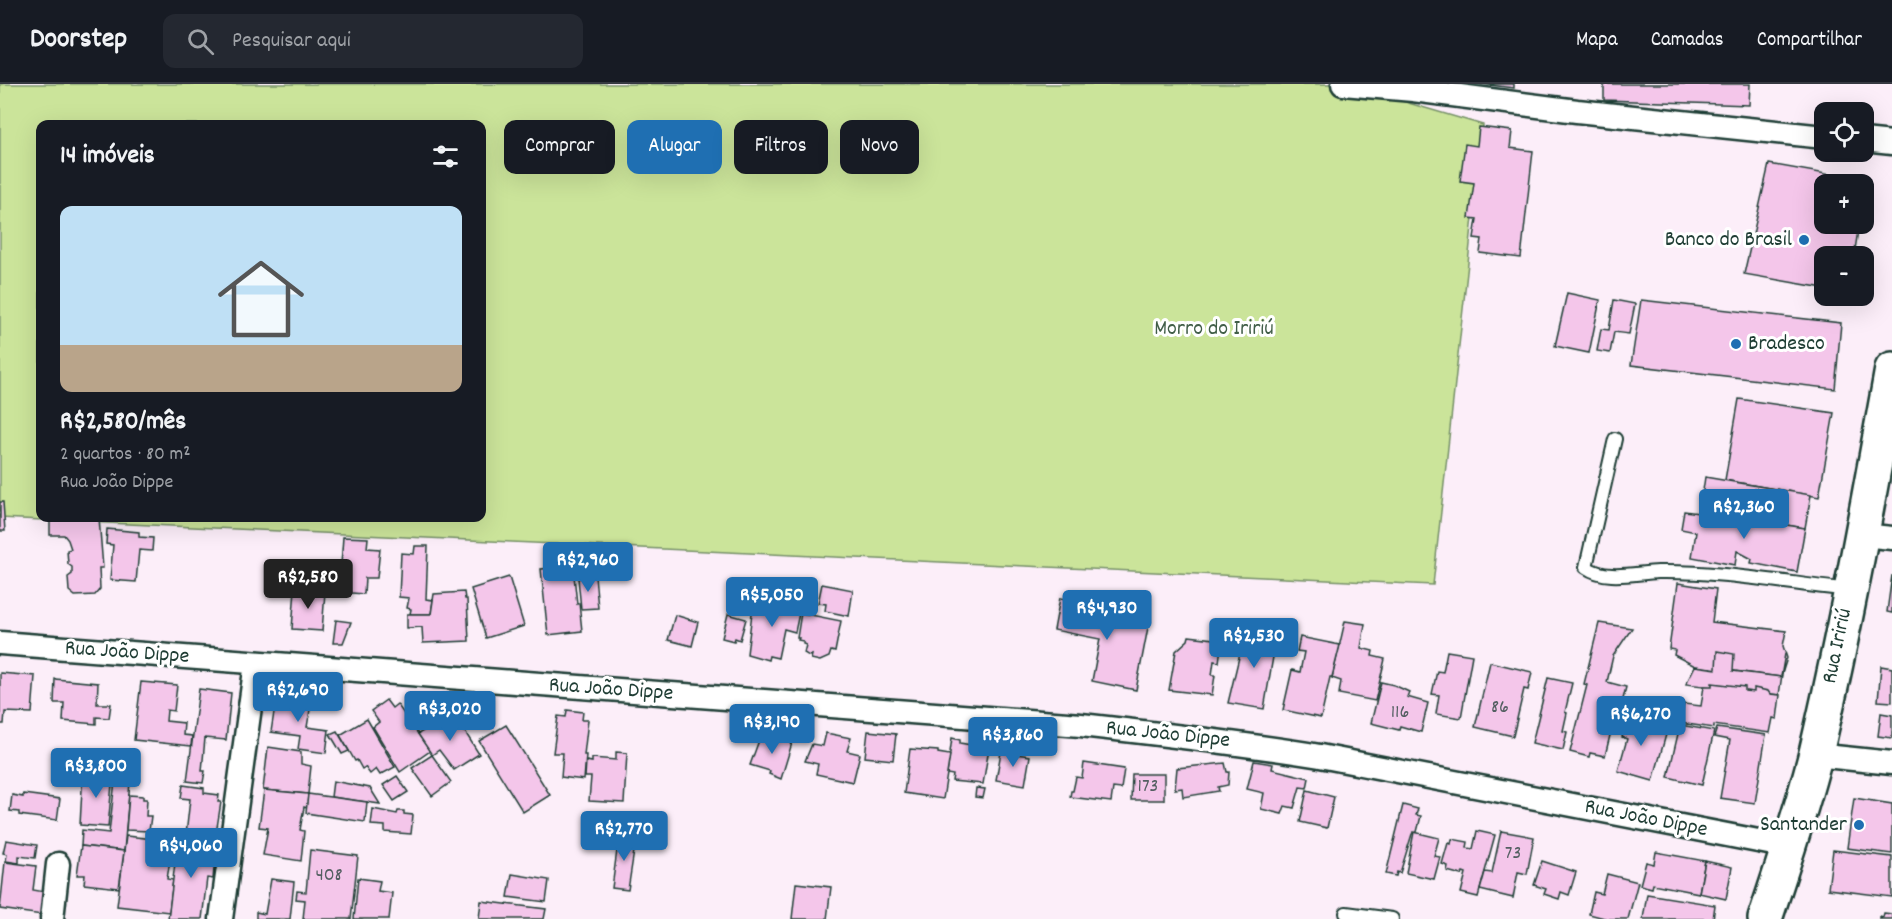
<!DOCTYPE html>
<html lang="pt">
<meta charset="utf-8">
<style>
body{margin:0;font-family:Dekko,sans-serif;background:#242831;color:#f1f3f6;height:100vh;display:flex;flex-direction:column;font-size:22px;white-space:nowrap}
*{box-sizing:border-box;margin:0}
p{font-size:20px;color:#9ea1a6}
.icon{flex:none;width:33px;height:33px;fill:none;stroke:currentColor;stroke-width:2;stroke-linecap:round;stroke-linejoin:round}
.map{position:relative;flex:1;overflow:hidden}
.drawer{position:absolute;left:36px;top:36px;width:450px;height:402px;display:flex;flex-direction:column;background:#171b24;border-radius:12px;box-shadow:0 6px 24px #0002}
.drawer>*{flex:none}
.banner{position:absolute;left:504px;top:36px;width:570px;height:54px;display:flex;gap:12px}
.fabs{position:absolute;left:1814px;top:18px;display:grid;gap:12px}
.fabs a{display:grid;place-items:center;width:60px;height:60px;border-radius:12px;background:#171b24;box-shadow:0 6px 24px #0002;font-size:30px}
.price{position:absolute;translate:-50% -51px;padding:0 14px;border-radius:6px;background:#1f6fb2;color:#fff;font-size:20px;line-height:39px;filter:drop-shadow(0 2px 3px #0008)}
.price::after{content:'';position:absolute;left:50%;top:36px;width:18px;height:14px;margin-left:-9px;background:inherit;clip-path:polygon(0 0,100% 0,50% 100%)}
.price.selected{background:#222;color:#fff}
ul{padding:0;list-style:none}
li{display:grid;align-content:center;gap:12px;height:318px;padding:0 24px}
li+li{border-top:2px solid #363941}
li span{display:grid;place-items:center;height:186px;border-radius:12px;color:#555}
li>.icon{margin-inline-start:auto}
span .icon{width:108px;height:108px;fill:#fffc;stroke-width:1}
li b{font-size:26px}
h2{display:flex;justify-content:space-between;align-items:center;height:72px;padding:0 24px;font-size:26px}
.pill{padding:0 21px;border-radius:12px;background:#171b24;box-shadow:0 6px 24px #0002;font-size:21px;line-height:54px}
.pill.selected{background:#1f6fb2;color:#fff}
header{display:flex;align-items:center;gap:36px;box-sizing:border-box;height:84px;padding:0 30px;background:#171b24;border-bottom:2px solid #363941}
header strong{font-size:28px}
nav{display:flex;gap:33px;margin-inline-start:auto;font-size:21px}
.search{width:420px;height:54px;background:#242831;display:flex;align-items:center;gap:15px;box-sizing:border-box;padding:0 21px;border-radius:12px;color:#9ea1a6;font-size:22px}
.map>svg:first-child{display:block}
</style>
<header>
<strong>Doorstep</strong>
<div class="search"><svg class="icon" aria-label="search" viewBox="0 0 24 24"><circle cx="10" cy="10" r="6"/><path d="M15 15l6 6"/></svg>Pesquisar aqui</div>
<nav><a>Mapa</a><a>Camadas</a><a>Compartilhar</a></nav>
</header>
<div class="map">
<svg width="1892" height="835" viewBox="0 0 1892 835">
<rect width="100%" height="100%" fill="#fceef9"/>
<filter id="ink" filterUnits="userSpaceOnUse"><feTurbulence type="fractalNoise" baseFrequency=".0167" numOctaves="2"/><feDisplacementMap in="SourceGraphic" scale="12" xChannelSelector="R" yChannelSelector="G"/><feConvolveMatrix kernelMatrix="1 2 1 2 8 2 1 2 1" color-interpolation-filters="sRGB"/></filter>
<g filter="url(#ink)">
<!-- green -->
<path fill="#cbe49a" stroke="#759067" stroke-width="1.5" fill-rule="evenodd" d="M0 0H1344L1483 41 1433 501 0 434ZM40 40H482V434H40Z"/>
<!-- building -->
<g fill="#f4c6ea" stroke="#1f3d34" stroke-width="1.5">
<polygon points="1481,0 1514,0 1514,4"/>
<polygon points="1604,0 1750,0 1749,21 1604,16"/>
<polygon points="1479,43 1512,47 1510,64 1533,67 1521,174 1480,169 1482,155 1474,154 1477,135 1469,134 1474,99 1460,97 1465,60 1477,62"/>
<polygon points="1769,80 1866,97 1863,118 1863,100 1824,100 1824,140 1859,140 1854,172 1824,172 1824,204 1744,190"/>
<polygon points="1567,209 1600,216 1589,269 1555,262"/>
<polygon points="1614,216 1635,220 1629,250 1614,248 1610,269 1597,267 1601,245 1609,246"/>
<polygon points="1641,216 1841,239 1835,305 1631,281"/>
<polygon points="1739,315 1834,329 1819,413 1725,396"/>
<polygon points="1705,393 1811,411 1805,444 1700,427"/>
<polygon points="0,418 3,418 5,447 0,447"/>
<polygon points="1684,427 1699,429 1700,427 1805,444 1797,488 1751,479 1752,475 1737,467 1735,481 1692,473 1696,448 1681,445"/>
<polygon points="50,434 99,434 103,484 99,484 100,505 95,511 75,512 69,507 68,493 72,490 72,483 68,480 67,466 71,465 68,456 64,451 50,451"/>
<polygon points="107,445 139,448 139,453 153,454 152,467 139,466 136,498 110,496 113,461 106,460"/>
<polygon points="343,453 368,454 367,464 380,465 377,494 365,494 364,510 339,508"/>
<polygon points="415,462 428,462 426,515 433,516 431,530 410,530 411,525 407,524 409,514 399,513 401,469 414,470"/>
<polygon points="573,482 577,520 579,519 582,547 548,551 541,485"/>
<polygon points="1892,491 1892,529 1887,528"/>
<polygon points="595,492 598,524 581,525 578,494"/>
<polygon points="509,493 524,542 486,554 471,505"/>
<polygon points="1678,499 1716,505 1712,538 1786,547 1783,562 1787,574 1781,593 1695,582 1674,571 1675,566 1669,565"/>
<polygon points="822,500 853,506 849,532 825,527 826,520 818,519"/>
<polygon points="295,505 325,508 322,547 292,545"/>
<polygon points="464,508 465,515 467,515 469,557 423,559 422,543 407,544 407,530 431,530 434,510"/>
<polygon points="785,512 802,515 795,548 784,545 778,574 769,572 768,576 747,570 753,521 782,526"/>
<polygon points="1060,514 1102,522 1101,529 1149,538 1136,606 1092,597 1100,555 1054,546"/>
<polygon points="801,529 841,537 835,568 831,567 829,573 820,577 811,575 812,571 809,572 804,569 806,561 803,560 803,557 798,556 799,554 797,554"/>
<polygon points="728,530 746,535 740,556 735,554 734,557 722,554"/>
<polygon points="675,531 698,538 692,562 668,556"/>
<polygon points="336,536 351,538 343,559 333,559"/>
<polygon points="1345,537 1365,540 1361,564 1373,567 1372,572 1385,575 1375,617 1339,610 1341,597 1332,594"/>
<polygon points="1599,539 1632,544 1613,572 1607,598 1626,603 1617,640 1613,639 1605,672 1590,669 1589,673 1570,668 1587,601 1584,600"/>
<polygon points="1246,544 1277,550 1264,625 1228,619"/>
<polygon points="1189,552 1222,556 1219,578 1214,577 1212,591 1215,591 1212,611 1169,606 1176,567 1188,556"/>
<polygon points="1300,553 1340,561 1332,593 1330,593 1321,634 1283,626 1292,586 1300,588 1304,568 1297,567"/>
<polygon points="1447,567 1472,571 1461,634 1436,630 1439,611 1432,610 1437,587 1443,588"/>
<polygon points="1717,567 1734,570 1733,587 1781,593 1785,570 1779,611 1686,600 1695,582 1716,585"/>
<polygon points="1490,578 1532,588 1528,606 1524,605 1513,652 1475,643"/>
<polygon points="1881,582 1892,584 1892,618 1878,617"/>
<polygon points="0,589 35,592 32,629 5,628 4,640 0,640"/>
<polygon points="1548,594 1572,599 1565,628 1567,629 1563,647 1567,648 1563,666 1532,659"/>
<polygon points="55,595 98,599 97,620 111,620 109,634 96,633 96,640 63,637 64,619 54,619"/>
<polygon points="141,598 177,601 174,627 167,626 166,637 184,639 183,651 192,652 191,662 134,656"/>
<polygon points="1381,598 1394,601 1409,608 1407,613 1428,619 1421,648 1400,642 1399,646 1371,639"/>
<polygon points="1712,599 1745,603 1745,607 1754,608 1754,604 1768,607 1770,610 1780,611 1777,635 1773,634 1770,649 1714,641 1714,644 1680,639 1684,620 1701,622 1704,602 1712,602"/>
<polygon points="199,605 231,609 226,656 205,654 202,687 205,687 203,699 187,697"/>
<polygon points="277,609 312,614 307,643 329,646 326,669 298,665 300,652 271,648"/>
<polygon points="386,616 392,624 397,620 430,667 400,688 373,643 379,638 371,627"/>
<polygon points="1634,622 1646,626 1642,639 1667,647 1653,697 1618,687 1627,655 1622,653 1627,635 1631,636"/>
<polygon points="567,626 583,628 582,636 588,636 584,671 586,671 584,696 561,693 563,669 553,669 558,632 566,633"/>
<polygon points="1881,629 1892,631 1892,654 1878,652"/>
<polygon points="455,632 479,670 454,686 439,666 432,671 418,650 443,635 445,637"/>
<polygon points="367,635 395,683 380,691 376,685 370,690 365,683 362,685 357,676 355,677 340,651"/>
<polygon points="506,641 550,711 523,728 479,657"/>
<polygon points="1680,641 1714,647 1702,701 1668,693"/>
<polygon points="1717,644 1766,651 1755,719 1720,714 1730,656 1714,653"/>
<polygon points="337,647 349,667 342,670 330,650"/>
<polygon points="868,647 896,650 893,676 865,673"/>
<polygon points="762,648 792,659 781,695 769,690 770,687 750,681"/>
<polygon points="826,649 851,654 847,667 860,670 853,698 816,690 818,680 805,677 812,660 823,662"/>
<polygon points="952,654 960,656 960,659 989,664 983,700 952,697 953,691 947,690"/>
<polygon points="268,663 301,668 301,680 311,682 308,710 263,706"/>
<polygon points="910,665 938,667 938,669 950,671 943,715 904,709"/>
<polygon points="616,668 627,669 624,719 589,717 591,693 585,693 586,677 592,678 592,674 616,676"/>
<polygon points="1001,668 1030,672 1025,701 996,696"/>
<polygon points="432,671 451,698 432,712 412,684"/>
<polygon points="1254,677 1273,680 1272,685 1309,694 1307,704 1300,703 1294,724 1285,722 1282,730 1261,725 1264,709 1247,705"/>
<polygon points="1084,679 1124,685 1121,705 1113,704 1111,718 1070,713 1071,707 1073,707 1076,693 1082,694"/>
<polygon points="1225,679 1227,688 1229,688 1228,701 1218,703 1219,707 1183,713 1182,704 1175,705 1177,684"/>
<polygon points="83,687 113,689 108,743 80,741"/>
<polygon points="1132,690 1164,690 1164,716 1131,716"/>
<polygon points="397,692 408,708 394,717 383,701"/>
<polygon points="115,697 130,698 124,767 81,762 82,746 109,749"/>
<polygon points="333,697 370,704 380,720 331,713"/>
<polygon points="183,701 204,704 204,709 219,711 218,718 221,718 215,756 186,751 190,715 181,714"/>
<polygon points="976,704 985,705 983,714 975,713"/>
<polygon points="264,706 308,710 307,724 304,723 300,746 304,747 301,777 263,771 268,744 259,743"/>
<polygon points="1307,706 1334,713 1327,744 1300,738"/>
<polygon points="23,710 60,715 57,736 19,731 19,728 10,727 12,711 23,713"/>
<polygon points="308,710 367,718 365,738 306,729"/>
<polygon points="129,711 143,712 143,715 147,715 146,732 151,732 149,747 126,746"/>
<polygon points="1854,714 1892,720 1892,770 1847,764"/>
<polygon points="1403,721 1418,725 1416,731 1421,732 1417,748 1412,750 1400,789 1397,788 1396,792 1386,790"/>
<polygon points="373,725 397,730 398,727 404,727 404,730 413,731 411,750 385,748 385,742 371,741"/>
<polygon points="1477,747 1495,751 1478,813 1461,809 1466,789 1463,788 1462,791 1447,787 1448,782 1442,780 1448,759 1451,760 1452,755 1468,758 1467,764 1473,765"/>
<polygon points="1501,747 1534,753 1527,790 1518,788 1513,814 1480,806 1485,788 1492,789"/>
<polygon points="1414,748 1439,754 1434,772 1440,773 1434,795 1406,789"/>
<polygon points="619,751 636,754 628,806 612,804"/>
<polygon points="126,752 173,757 167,795 173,796 169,828 117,822"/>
<polygon points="178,755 216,761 213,795 207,794 202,835 168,835"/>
<polygon points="6,756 37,761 35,774 19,772 19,779 6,777 7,770 3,769"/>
<polygon points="81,762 124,767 119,804 84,800 85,791 77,791"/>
<polygon points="310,766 358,772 351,835 303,835 305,816 296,815 297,807 306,808"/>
<polygon points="1833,766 1892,773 1892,813 1828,805"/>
<polygon points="1656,768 1705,777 1699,809 1653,800 1652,804 1640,801 1646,778 1654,780"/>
<polygon points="1542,777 1576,788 1569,811 1561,808 1559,815 1544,810 1546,805 1534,801"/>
<polygon points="1705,777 1732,783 1726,815 1699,809"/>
<polygon points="5,778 36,782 33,806 45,808 42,831 0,825"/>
<polygon points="512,790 549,796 546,818 508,813"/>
<polygon points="1607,790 1638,798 1628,835 1608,835 1589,830 1594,808 1602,810"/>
<polygon points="358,794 380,797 378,807 392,809 389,835 354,835"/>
<polygon points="271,795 294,798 290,835 256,835 256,828 265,830"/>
<polygon points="796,799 831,803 827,835 792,835"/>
<polygon points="1647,810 1715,821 1713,835 1643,835"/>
<polygon points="481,817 546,825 544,835 479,835"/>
<polygon points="1884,829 1892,830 1892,835 1880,835 1880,832 1883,833"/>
</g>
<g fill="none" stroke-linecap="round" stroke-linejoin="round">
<defs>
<g id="service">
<path d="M1615 355 1586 483C1606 497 1634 489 1658 488 1722 487 1785 499 1849 506"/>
<polyline points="1346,829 1392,835"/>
</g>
<g id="minor">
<polyline points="1343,0 1413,6 1577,27 1824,53"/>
<polyline points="1863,56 1892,59"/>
<polyline points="1862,451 1892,454"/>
<path d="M0 559 1081 641C1161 650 1240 659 1320 672L1789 763"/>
<polyline points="1815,671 1892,679"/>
<polyline points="52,835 58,780"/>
<polyline points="221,835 256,579"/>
</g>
<path id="primary" d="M1765 835C1783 780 1802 725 1816 669 1846 542 1869 413 1892 285"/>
</defs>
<!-- service casing -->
<use href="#service" stroke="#1f3d34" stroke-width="16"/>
<!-- minor casing -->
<use href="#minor" stroke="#1f3d34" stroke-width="27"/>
<!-- primary casing -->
<use href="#primary" stroke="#1f3d34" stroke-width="38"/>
<!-- service -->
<use href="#service" stroke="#fff" stroke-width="12"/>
<!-- minor -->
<use href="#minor" stroke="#fff" stroke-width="22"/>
<!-- primary -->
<use href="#primary" stroke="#fff" stroke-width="33"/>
</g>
</g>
<!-- markers -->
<g fill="#1f6fb2" stroke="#fff" stroke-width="2">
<circle cx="1804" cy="156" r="6"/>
<circle cx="1736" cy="260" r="6"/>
<circle cx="1859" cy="741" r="6"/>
</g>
<g text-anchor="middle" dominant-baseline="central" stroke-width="6" stroke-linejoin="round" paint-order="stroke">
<!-- number labels -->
<g font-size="20" fill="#545f62">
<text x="1500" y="624">86</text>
<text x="1400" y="629">116</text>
<text x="1148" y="703">173</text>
<text x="1513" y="770">73</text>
<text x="329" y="792">408</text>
</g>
<!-- poi labels -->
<g font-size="22" fill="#1f3d34" stroke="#fff" text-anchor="end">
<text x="1792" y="156">Banco do Brasil</text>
<text x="1748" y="260" text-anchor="start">Bradesco</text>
<text x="1847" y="741">Santander</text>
</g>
<!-- park labels -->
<g font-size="22" fill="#415e48" stroke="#fff">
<text x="1214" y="245">Morro do Iririú</text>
</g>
<!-- street labels -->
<g font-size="22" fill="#1f3d34" stroke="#fff">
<text transform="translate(1838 562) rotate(-78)">Rua Iririú</text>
<text transform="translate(127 569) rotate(4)">Rua João Dippe</text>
<text transform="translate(611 606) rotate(4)">Rua João Dippe</text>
<text transform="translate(1168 651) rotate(6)">Rua João Dippe</text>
<text transform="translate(1646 735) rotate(11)">Rua João Dippe</text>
</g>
</g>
</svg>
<div class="fabs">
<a><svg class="icon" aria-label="locate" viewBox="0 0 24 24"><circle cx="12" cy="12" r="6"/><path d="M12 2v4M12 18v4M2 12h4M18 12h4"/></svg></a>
<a>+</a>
<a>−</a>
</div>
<b class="price" style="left:1744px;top:456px">R$2,360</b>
<b class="price" style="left:588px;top:509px">R$2,960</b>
<b class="price selected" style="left:308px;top:526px">R$2,580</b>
<b class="price" style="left:772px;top:544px">R$5,050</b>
<b class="price" style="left:1107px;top:557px">R$4,930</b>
<b class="price" style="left:1254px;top:585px">R$2,530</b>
<b class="price" style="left:298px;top:639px">R$2,690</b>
<b class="price" style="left:450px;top:658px">R$3,020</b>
<b class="price" style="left:1641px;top:663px">R$6,270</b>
<b class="price" style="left:772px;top:671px">R$3,190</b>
<b class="price" style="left:1013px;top:684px">R$3,860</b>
<b class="price" style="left:96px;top:715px">R$3,800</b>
<b class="price" style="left:624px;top:778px">R$2,770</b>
<b class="price" style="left:191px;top:795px">R$4,060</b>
<div class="banner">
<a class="pill">Comprar</a>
<a class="pill selected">Alugar</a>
<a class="pill">Filtros</a>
<a class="pill">Novo</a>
</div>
<section class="drawer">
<h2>14 imóveis<svg class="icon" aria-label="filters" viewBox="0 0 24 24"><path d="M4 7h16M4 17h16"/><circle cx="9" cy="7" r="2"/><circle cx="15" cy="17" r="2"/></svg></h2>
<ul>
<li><span style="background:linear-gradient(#bfe0f5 75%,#b9a48a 0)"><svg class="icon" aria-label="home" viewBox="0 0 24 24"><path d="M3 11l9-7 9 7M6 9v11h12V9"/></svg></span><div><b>R$2,580/mês</b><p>2 quartos · 80 m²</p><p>Rua João Dippe</p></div></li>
</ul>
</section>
</div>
